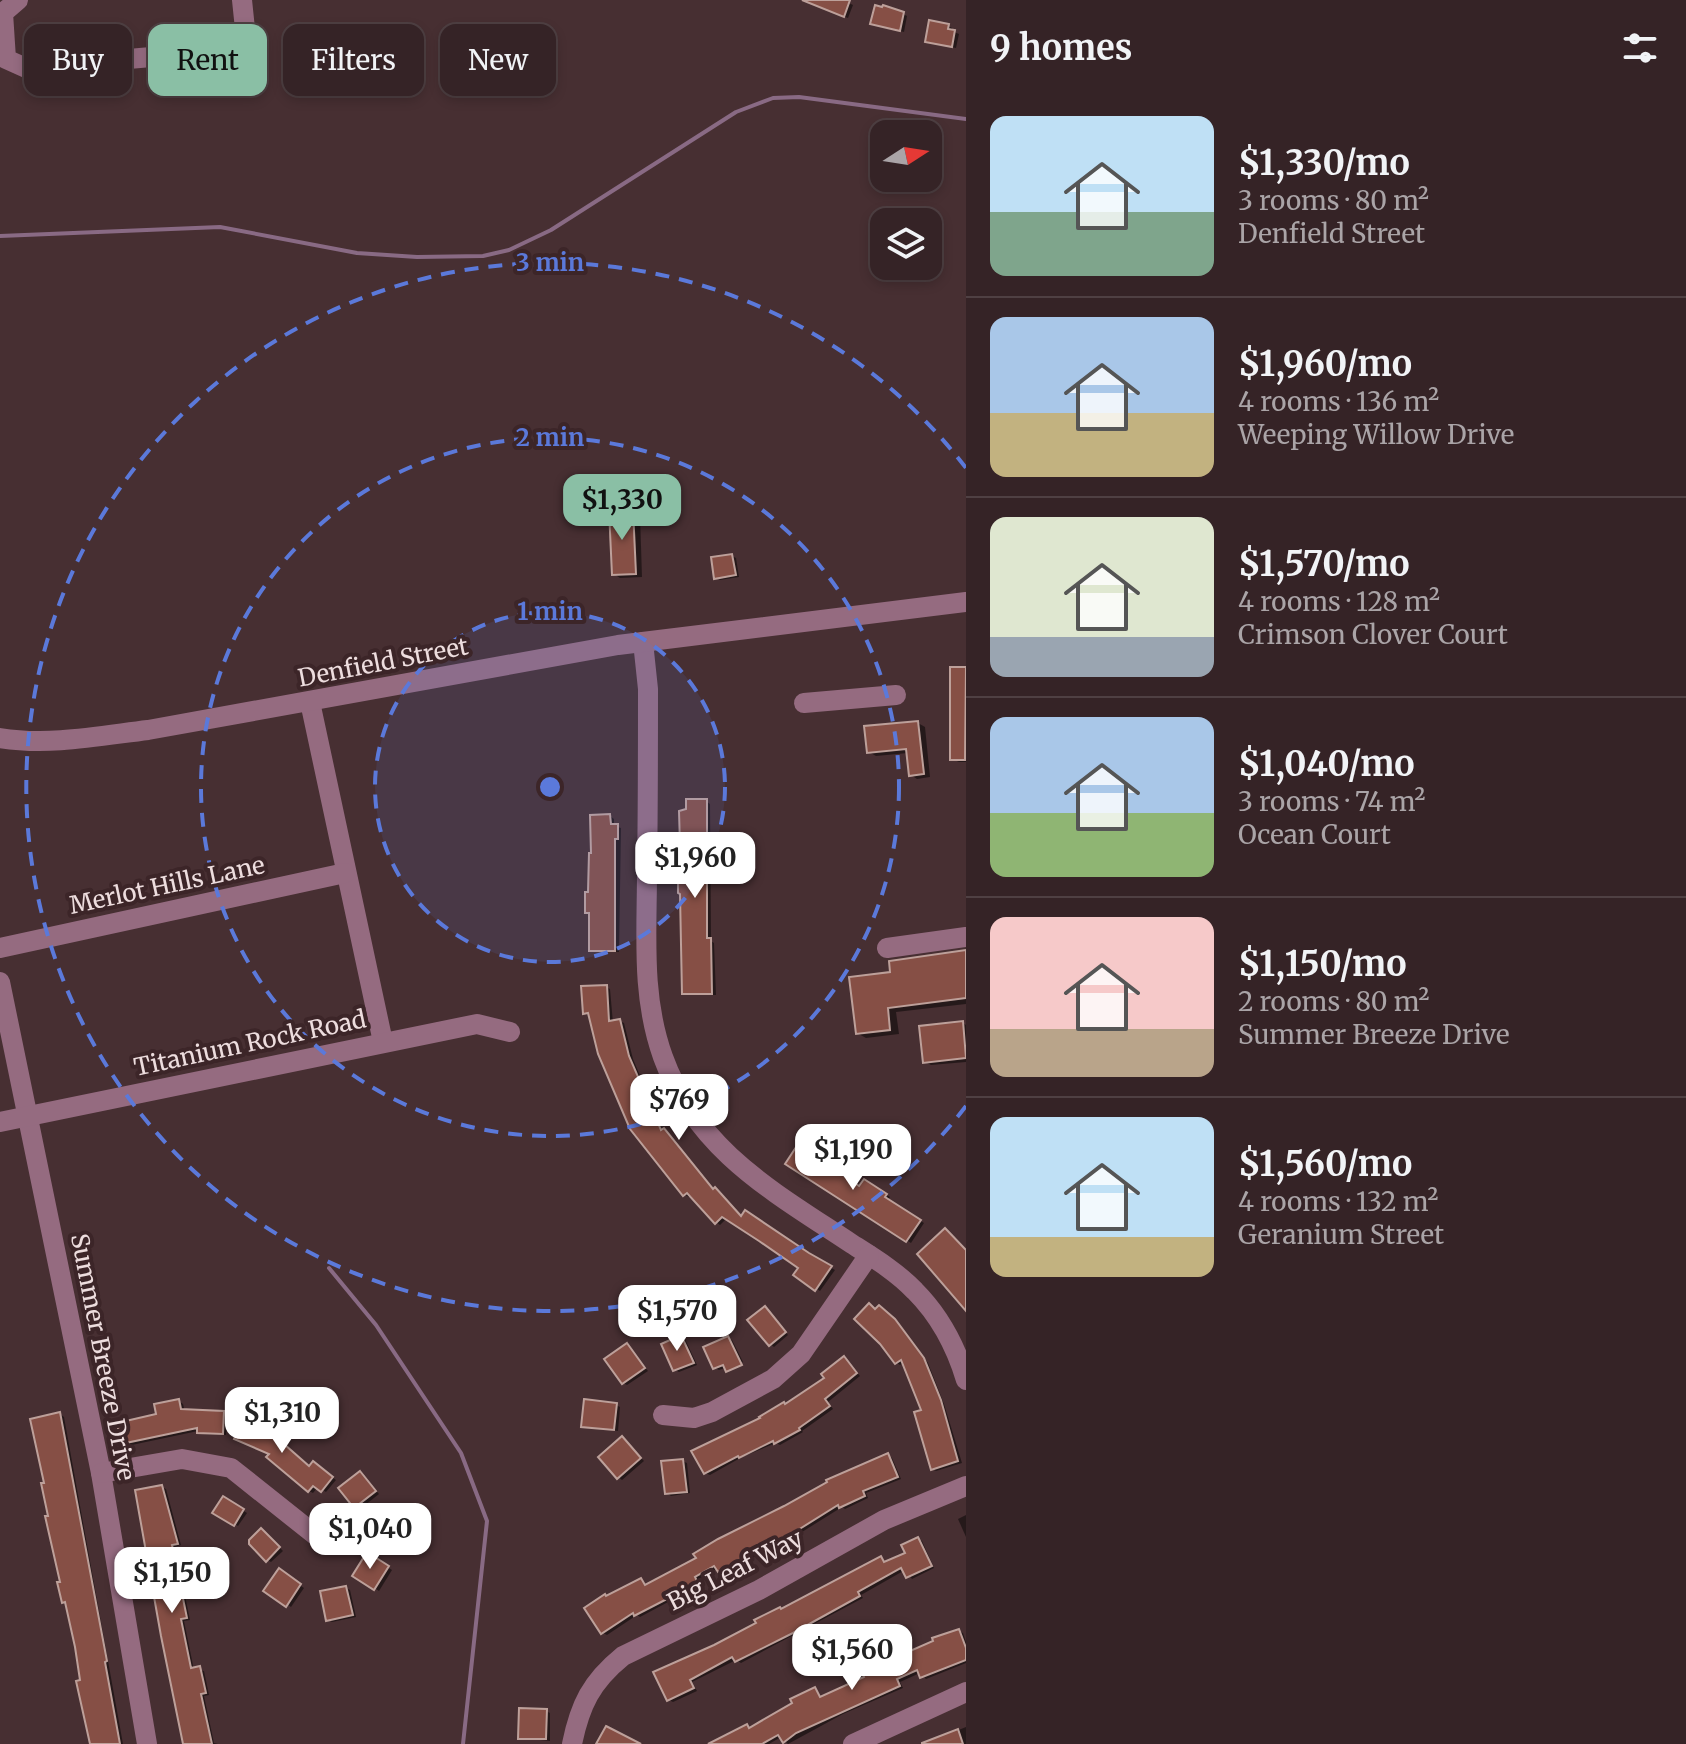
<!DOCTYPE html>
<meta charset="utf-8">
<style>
body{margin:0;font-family:Merriweather,serif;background:#402f32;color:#f1f3f6;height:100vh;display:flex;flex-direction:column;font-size:30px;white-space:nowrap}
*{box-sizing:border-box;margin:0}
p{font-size:26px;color:#aaa4a7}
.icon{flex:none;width:44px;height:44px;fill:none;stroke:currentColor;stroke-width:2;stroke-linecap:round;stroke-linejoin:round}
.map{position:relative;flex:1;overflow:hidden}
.side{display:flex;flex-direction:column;background:#352326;width:720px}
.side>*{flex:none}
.guide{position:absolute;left:24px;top:24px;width:760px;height:72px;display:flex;gap:16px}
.needle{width:52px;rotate:78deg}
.fabs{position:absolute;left:870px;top:120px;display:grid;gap:16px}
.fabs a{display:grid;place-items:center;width:72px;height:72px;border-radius:16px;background:#352326;box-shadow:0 4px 12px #0003,0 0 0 2px #4f4043;font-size:40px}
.price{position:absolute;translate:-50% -68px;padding:0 18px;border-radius:16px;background:#fff;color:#222;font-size:26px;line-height:52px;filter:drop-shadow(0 2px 4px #0008)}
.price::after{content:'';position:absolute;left:50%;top:48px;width:24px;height:18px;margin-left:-12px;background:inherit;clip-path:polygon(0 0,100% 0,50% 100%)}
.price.active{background:#8abfa5;color:#111}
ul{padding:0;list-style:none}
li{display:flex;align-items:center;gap:24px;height:200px;padding:0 24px}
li+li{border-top:2px solid #4f4043}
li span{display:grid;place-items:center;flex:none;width:224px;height:160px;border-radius:16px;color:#555}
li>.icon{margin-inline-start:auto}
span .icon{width:96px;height:96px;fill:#fffc;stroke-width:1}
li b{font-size:34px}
h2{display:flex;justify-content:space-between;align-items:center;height:96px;padding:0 24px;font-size:34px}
.pill{padding:0 28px;border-radius:16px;background:#352326;box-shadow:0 4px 12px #0003,0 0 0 2px #4f4043;font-size:28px;line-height:72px}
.pill.active{background:#8abfa5;color:#111}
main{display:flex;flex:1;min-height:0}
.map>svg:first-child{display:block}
</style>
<main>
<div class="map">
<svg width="966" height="1744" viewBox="0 0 966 1744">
<rect width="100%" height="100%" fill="#472f32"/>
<!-- shadow -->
<g fill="#0007">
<polygon points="814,0 842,0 853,5 848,18 817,5"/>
<polygon points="903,14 907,16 904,32 877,25"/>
<polygon points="948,26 952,28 952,31 959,34 956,48 927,41"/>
<polygon points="633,511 640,515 642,577 620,578 614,574"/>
<polygon points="732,556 736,558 739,577 720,580 716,578"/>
<polygon points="965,669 966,762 959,762 952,759"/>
<polygon points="918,723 925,727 930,777 917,779 911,775 908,753 876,756 869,752"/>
<polygon points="706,801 710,804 711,941 714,943 716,995 688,995 684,993"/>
<polygon points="610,816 614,819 614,826 621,828 619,952 595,952 591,950"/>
<polygon points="966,952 966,1004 896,1012 899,1034 866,1038 857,1033 892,974"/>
<polygon points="606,987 610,989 613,1023 619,1021 624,1023 633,1059 663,1131 714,1190 719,1192 742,1217 835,1270 820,1291 796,1275 801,1268 727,1218 720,1225 716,1222 691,1195 689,1197 685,1195 589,1015 584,1012"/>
<polygon points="963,1023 966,1025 966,1062 931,1065 924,1061"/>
<polygon points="802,1141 823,1154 819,1161 860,1188 869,1184 890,1197 888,1200 924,1223 911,1243 788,1163"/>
<polygon points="765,1308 788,1335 774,1347 770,1344"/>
<polygon points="883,1309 899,1324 928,1363 944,1404 962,1463 936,1471 932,1469 924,1411 904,1362 900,1365 896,1362 876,1310"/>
<polygon points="681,1337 685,1339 697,1365 679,1372 675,1370"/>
<polygon points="728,1338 732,1340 743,1362 719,1370 715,1368"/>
<polygon points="627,1345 648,1371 627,1385 623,1383"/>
<polygon points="844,1358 860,1376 828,1402 833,1409 802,1431 803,1432 780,1445 776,1443 742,1457 710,1475 705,1473 762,1419 827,1378"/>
<polygon points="179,1401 183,1404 185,1412 227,1416 226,1435 203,1434 198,1431 127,1446 123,1443"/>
<polygon points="616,1405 620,1407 618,1431 583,1426"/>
<polygon points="60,1414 64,1417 123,1744 93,1744 68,1604 63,1602 63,1583 46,1484"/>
<polygon points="246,1416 273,1428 270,1433 310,1468 317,1466 336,1480 326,1492 318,1487 313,1493 309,1491 269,1457 272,1454"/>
<polygon points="622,1438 644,1461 622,1480 618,1477"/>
<polygon points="888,1455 892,1458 901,1479 866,1493 868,1498 845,1509 842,1507 802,1532 724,1573 718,1568 698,1580 700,1585 640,1617 637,1615 607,1635 603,1633 608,1597 641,1580 647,1587"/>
<polygon points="682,1461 687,1463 690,1493 671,1496 667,1493"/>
<polygon points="360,1473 379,1494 360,1509 341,1489"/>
<polygon points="161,1487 166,1489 181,1545 175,1547 190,1620 184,1621 194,1670 204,1671 209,1695 204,1696 214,1743 218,1744 186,1744"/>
<polygon points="223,1498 247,1513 238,1526 215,1512"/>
<polygon points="394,1512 398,1514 404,1537 376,1543 372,1541"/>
<polygon points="966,1515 966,1537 958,1519"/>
<polygon points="265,1533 283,1551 271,1562 267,1560"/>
<polygon points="918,1539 922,1541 934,1568 912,1579 905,1570 861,1595 863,1598 741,1663 736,1660 692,1682 697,1691 673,1702 669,1700 715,1647 881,1558 887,1564 908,1554"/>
<polygon points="368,1555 392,1570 379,1591 355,1575"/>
<polygon points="279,1571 304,1588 291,1607 266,1590"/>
<polygon points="346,1588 350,1590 356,1617 332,1622 328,1620"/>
<polygon points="959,1631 963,1633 966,1642 966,1663 926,1679 920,1673 900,1682 903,1688 843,1714 788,1744 781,1737 769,1744 727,1744 747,1726 751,1729 815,1690 822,1698"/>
<polygon points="546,1711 550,1713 550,1741 520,1738"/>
<polygon points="966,1727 966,1744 923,1744"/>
</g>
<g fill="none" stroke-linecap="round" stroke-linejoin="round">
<!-- stream -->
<g stroke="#896a84" stroke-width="4">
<polyline points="0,236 220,227 357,253 417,257 483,256 509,250 551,230 736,112 773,98 799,97 966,119"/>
<polyline points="329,1268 376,1325 461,1453 487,1521 463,1744"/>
</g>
</g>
<!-- building -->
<g fill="#864f45" stroke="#bda09a" stroke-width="2">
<polygon points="802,0 850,0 844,17"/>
<polygon points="875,5 882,7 883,5 904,12 900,31 870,24"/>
<polygon points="929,20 949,24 948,29 955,30 952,47 925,42"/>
<polygon points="633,509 636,574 612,575 609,510"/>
<polygon points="732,554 736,575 714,579 711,557"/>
<polygon points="950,667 966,667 965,760 950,760"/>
<polygon points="918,721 924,774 909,776 906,749 867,753 864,726"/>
<polygon points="686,799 707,799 707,938 711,938 712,994 682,994 680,894 678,893 678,879 681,879 679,811 686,809"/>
<polygon points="610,814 611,824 618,824 618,839 615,839 615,951 589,951 589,913 585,913 585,892 588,892 589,853 591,853 590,815"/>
<polygon points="966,950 966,998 888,1008 890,1030 856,1034 849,977 890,972 889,961"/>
<polygon points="607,985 609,1021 620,1019 629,1056 661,1130 664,1128 713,1189 715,1187 741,1216 745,1210 809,1253 832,1266 815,1291 793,1275 798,1268 759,1241 722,1217 715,1224 687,1193 683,1196 630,1129 598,1054 588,1013 583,1014 581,986"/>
<polygon points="963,1021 966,1058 923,1063 919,1026"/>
<polygon points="802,1138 821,1150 816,1157 859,1186 864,1179 887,1194 885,1197 921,1220 906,1242 785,1164"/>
<polygon points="945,1228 966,1250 966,1311 917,1254"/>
<polygon points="869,1303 875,1309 879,1305 895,1319 924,1358 941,1400 958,1461 931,1470 914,1412 921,1410 901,1360 895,1364 880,1344 854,1319"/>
<polygon points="765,1306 786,1332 769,1346 747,1320"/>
<polygon points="681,1335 694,1363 673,1371 661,1344"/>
<polygon points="728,1336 742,1365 726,1372 723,1365 713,1369 703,1347"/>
<polygon points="627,1343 645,1368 622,1384 604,1359"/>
<polygon points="844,1356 857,1373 825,1399 830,1406 799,1428 800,1430 774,1444 773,1441 739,1458 738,1456 704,1474 691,1451 760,1418 759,1417 784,1402 785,1404 824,1378 821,1374"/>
<polygon points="179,1399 181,1409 224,1411 223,1434 197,1433 197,1428 121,1444 117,1423 156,1414 154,1404"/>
<polygon points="584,1399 617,1403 614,1430 581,1427"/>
<polygon points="60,1412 107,1661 105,1662 120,1744 90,1744 76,1681 80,1680 75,1647 65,1602 62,1603 57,1582 60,1582 45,1516 48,1516 41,1483 44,1483 30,1419"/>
<polygon points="245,1414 270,1424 267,1429 309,1466 313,1461 333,1477 321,1492 313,1486 308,1492 266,1457 269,1454 234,1439"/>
<polygon points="622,1436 641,1458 617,1479 598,1457"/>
<polygon points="888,1453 898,1477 863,1491 865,1496 839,1508 838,1505 798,1530 718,1572 714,1566 695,1577 698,1583 634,1616 633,1613 601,1634 584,1608 605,1594 606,1596 641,1578 645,1585 696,1558 693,1554 718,1539 784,1506 827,1482 826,1480"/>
<polygon points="683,1459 687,1492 665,1494 661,1461"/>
<polygon points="360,1471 376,1491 354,1508 338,1488"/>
<polygon points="162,1485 178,1544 172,1545 187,1618 181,1619 191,1668 200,1666 206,1693 201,1694 212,1744 183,1744 161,1636 135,1490"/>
<polygon points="223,1496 244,1509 234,1526 212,1513"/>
<polygon points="395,1509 400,1536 370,1542 364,1516"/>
<polygon points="261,1528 280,1547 266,1562 249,1544 249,1540"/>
<polygon points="918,1537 932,1566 906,1578 901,1568 858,1592 860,1596 793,1633 735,1662 732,1657 690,1680 694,1688 667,1701 653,1672 714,1645 756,1623 754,1620 780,1607 781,1609 881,1556 884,1562 905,1553 901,1545"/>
<polygon points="367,1552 389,1566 374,1590 352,1576"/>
<polygon points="279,1568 301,1584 286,1607 263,1591"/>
<polygon points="346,1586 353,1615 326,1621 320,1591"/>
<polygon points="959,1629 966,1648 966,1660 920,1678 917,1670 897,1679 900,1686 796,1733 783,1743 778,1735 762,1744 708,1744 747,1724 749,1728 792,1703 790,1699 815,1687 820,1697 864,1677 862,1672 933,1641 932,1638"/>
<polygon points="519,1708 547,1709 546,1739 518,1739"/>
<polygon points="606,1726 641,1744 596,1744"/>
<polygon points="958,1729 963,1744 922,1744 922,1743"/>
</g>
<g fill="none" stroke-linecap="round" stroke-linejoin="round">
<!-- minor -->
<g stroke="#956b80" stroke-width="20">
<polyline points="18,0 3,13 6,59 26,68 231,50 245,29 242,0"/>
<path d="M643 642 648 689C648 750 648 811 647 871 647 934 641 996 663 1057 697 1151 774 1192 852 1244 874 1258 897 1272 915 1291 940 1316 956 1347 966 1380"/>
<polyline points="310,702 383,1042"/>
<polyline points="804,703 896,695"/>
<path d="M0 738C49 746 99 736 148 730L618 645 966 602"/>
<polyline points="0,948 345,873"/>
<polyline points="887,948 966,937"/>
<polyline points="0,982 101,1473 147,1744"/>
<polyline points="0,1122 477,1024 510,1032"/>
<polyline points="663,1415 694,1418 712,1412 773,1379 801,1354 869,1255"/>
<polyline points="101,1473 182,1459 231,1468 319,1538"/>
<path d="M572 1744C580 1705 591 1682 623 1656L759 1590 884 1520 966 1486"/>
<polyline points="853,1744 966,1692"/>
</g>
</g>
<!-- distance rings -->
<circle cx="550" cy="787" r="175" fill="#5b79da" fill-opacity=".12"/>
<g fill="none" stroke="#5b79da" stroke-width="4" stroke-dasharray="14 10">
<circle cx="550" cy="787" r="175"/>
<circle cx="550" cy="787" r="349"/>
<path d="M966 1106A524 524 0 1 1 966 468"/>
</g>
<g text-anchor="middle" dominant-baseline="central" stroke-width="8" stroke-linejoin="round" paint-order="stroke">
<!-- street labels -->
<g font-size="24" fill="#edddde" stroke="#3c2528">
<text transform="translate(383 662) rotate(-11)">Denfield Street</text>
<text transform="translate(167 885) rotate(-12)">Merlot Hills Lane</text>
<text transform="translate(250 1043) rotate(-12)">Titanium Rock Road</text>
<text transform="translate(103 1357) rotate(79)">Summer Breeze Drive</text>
<text transform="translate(735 1570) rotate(-27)">Big Leaf Way</text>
</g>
</g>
<circle cx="550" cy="787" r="12" fill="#5b79da" stroke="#3c2528" stroke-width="4"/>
<g font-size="24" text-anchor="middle" font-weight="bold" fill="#5b79da" stroke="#3c2528" stroke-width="8" stroke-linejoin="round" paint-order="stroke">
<text x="550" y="271">3 min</text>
<text x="550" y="446">2 min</text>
<text x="550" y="620">1 min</text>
</g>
</svg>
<div class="fabs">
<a><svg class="needle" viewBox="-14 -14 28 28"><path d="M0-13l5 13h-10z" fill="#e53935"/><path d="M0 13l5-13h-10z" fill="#aaa4a7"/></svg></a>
<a><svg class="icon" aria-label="layers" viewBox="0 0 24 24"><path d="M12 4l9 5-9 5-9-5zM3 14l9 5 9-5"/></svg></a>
</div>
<b class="price active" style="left:622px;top:542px">$1,330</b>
<b class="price" style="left:695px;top:900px">$1,960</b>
<b class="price" style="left:679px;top:1142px">$769</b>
<b class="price" style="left:853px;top:1192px">$1,190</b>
<b class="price" style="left:677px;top:1353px">$1,570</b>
<b class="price" style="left:282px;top:1455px">$1,310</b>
<b class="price" style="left:370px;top:1571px">$1,040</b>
<b class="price" style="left:172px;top:1615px">$1,150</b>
<b class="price" style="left:852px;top:1692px">$1,560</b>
<div class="guide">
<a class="pill">Buy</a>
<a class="pill active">Rent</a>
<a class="pill">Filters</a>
<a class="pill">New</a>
</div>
</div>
<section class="side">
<h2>9 homes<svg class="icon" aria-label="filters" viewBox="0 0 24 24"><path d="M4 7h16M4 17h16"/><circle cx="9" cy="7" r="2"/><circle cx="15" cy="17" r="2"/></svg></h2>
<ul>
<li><span style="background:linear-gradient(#bfe0f5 60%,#7fa58c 0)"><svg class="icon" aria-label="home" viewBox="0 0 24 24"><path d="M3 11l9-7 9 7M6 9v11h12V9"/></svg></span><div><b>$1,330/mo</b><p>3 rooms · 80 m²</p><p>Denfield Street</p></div></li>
<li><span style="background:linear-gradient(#a9c7e8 60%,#c2b280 0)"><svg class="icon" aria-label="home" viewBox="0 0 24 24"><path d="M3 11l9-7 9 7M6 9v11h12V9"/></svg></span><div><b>$1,960/mo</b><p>4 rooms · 136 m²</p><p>Weeping Willow Drive</p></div></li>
<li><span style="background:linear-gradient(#dfe7d0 75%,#9aa5b1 0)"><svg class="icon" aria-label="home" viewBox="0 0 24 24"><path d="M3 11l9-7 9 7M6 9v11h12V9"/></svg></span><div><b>$1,570/mo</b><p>4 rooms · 128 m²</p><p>Crimson Clover Court</p></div></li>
<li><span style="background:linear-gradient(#a9c7e8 60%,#8fb573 0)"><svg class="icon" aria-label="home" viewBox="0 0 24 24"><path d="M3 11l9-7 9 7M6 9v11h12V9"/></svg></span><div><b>$1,040/mo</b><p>3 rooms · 74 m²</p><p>Ocean Court</p></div></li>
<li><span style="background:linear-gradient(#f6c9c9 70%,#b9a48a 0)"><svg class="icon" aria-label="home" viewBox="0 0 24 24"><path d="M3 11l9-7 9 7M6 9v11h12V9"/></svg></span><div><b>$1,150/mo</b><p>2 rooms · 80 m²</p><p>Summer Breeze Drive</p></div></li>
<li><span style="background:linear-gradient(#bfe0f5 75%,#c2b280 0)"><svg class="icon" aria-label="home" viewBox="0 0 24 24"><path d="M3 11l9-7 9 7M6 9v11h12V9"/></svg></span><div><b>$1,560/mo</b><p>4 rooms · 132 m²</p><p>Geranium Street</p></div></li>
</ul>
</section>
</main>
